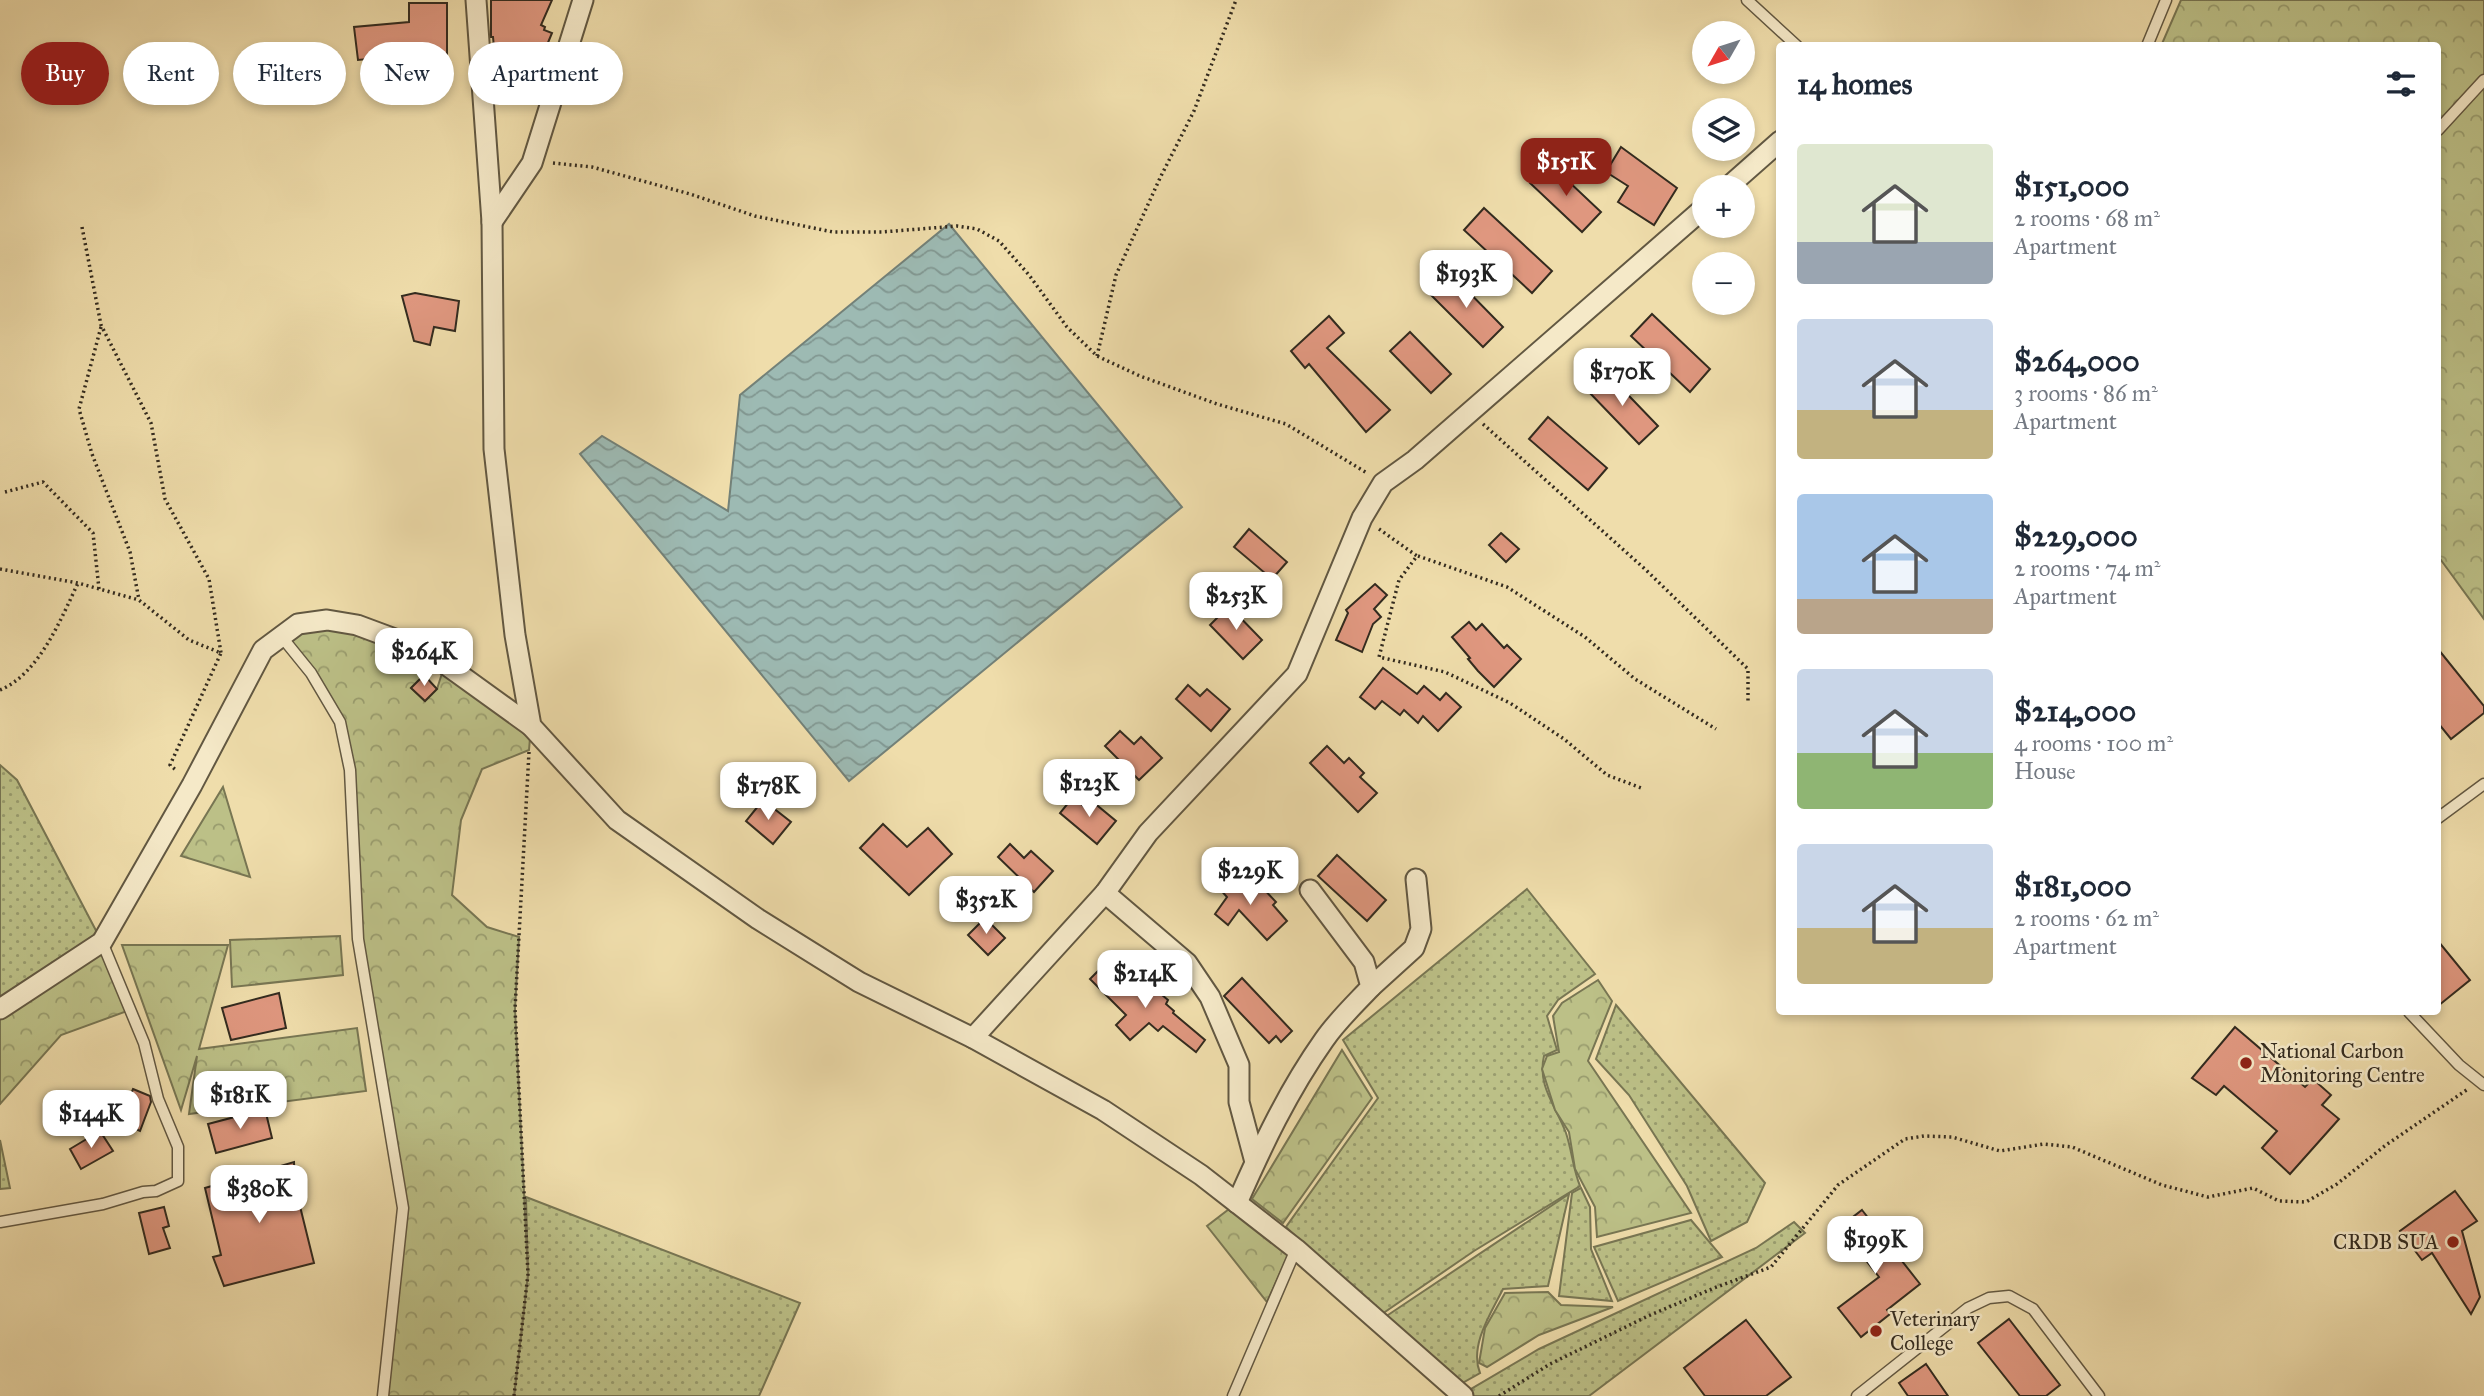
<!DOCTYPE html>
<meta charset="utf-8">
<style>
body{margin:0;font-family:"IM FELL Great Primer",serif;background:#f6f6f7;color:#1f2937;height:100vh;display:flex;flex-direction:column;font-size:26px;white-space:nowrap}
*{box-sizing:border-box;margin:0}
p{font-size:23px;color:#747a83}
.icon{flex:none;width:38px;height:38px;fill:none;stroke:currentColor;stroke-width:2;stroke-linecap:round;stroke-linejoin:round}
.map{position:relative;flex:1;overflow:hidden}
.side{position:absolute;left:1776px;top:42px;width:665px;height:973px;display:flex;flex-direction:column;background:#fff;border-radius:7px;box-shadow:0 4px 10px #0003}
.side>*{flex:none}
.top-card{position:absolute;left:21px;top:42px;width:665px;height:63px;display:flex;gap:14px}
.needle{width:46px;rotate:231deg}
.fabs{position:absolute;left:1692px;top:21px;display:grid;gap:14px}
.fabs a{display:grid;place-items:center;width:63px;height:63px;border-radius:50%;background:#fff;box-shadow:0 4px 10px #0003;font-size:35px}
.price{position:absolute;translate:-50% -60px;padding:0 16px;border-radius:14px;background:#fff;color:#222;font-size:23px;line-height:46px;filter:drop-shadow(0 2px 4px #0008)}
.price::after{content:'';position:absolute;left:50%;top:42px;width:21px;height:16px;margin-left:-10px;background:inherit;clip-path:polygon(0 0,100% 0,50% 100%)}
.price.selected{background:#8f2418;color:#fff}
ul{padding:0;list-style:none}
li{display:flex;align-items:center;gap:21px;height:175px;padding:0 21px}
li span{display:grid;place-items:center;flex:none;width:196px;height:140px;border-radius:7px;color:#555}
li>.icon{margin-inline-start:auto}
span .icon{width:84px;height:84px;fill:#fffc;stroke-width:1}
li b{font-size:30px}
h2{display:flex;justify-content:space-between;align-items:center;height:84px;padding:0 21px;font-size:30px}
.tag{padding:0 24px;border-radius:32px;background:#fff;box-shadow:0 4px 10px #0003;font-size:24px;line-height:63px}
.tag.selected{background:#8f2418;color:#fff}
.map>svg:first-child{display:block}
</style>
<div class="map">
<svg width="2484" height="1396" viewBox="0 0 2484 1396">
<defs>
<pattern id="grass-dots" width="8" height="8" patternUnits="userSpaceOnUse" patternTransform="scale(1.75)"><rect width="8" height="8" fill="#bcc087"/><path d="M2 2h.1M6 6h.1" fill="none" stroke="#999c6e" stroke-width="1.8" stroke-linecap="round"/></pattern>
<pattern id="forest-crowns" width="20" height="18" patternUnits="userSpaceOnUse" patternTransform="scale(1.75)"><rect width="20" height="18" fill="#bcc087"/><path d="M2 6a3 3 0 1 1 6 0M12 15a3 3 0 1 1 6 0" fill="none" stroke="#999c6e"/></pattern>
<pattern id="water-waves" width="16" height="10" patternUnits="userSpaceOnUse" patternTransform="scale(1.75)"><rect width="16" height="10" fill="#9dbab3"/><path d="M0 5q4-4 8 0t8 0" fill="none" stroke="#819791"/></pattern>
</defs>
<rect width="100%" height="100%" fill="#efddab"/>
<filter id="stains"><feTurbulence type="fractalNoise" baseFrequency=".00286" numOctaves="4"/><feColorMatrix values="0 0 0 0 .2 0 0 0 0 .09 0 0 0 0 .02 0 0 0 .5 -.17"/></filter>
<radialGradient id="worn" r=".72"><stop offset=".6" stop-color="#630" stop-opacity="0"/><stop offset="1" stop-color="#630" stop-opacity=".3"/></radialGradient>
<!-- grass -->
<g fill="url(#grass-dots)" stroke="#787653" stroke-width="2">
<polygon points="0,765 17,780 102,942 0,1009"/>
<path d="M1527 889 1595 974 1558 1000 1547 1016 1557 1050 1544 1056C1537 1086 1556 1106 1566 1133 1572 1151 1573 1169 1580 1186L1474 1251 1379 1316 1286 1227 1378 1098 1343 1040Z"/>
<polygon points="1616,1005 1765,1183 1747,1222 1711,1241 1687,1186 1629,1095 1596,1059"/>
<polygon points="0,1140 10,1188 0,1189"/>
<polygon points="1581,1188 1590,1207 1591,1249 1612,1301 1559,1296 1572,1193"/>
<path d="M1569 1194 1548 1286 1503 1289C1491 1313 1469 1346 1480 1373L1457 1386 1382 1319Z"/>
<polygon points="526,1197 800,1303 759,1396 514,1396 528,1274"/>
<polygon points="1691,1220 1722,1257 1618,1301 1594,1247"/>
<polygon points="1794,1222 1805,1233 1589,1396 1471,1396 1466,1392 1539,1349 1756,1248"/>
</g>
<!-- forest -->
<g fill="url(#forest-crowns)" stroke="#787653" stroke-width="2">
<polygon points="2181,0 2484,0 2484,619 2438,556 2438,46 2161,46"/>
<polygon points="327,620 427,651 424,675 411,688 425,701 437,689 445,664 531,726 529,750 482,769 461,820 452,895 487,927 519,937 515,1009 528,1274 514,1396 383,1396 403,1208 358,939 350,770 340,722 281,636"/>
<polygon points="223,787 250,877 181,856"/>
<polygon points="340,936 343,975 232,987 230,940"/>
<polygon points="102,942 130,1010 61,1035 0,1104 0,1008"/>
<polygon points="122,945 228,945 199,1049 357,1028 366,1091 189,1114 197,1056 181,1110"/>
<polygon points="1598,980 1612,1001 1588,1061 1691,1213 1597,1237 1595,1207 1575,1169 1569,1132 1555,1110 1542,1069 1547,1056 1559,1052 1553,1016 1562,1003"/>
<polygon points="1342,1050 1372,1098 1283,1223 1252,1199"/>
<polygon points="1233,1206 1290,1251 1267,1302 1207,1226"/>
<polygon points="1548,1292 1561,1305 1613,1307 1539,1335 1487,1367 1479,1363 1485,1328 1505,1293"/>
</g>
<!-- water -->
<polygon fill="url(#water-waves)" stroke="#738178" stroke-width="2" points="949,224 1182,507 849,781 580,454 602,436 728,511 740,395"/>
<!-- building -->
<g fill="#df977f" stroke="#332b1f" stroke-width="2">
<polygon points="491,0 552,0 541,25 545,27 544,30 552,33 542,57 550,63 545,82 538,77 529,91 496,69 493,37 491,37"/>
<polygon points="409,3 447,3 447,66 409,66 409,55 358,60 354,27 409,22"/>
<polygon points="1621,147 1677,188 1654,225 1618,202 1628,186 1606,172"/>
<polygon points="1549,163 1601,212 1582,232 1530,183"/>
<polygon points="1484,208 1552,271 1532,293 1464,230"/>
<polygon points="1450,273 1503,327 1483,347 1430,294"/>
<polygon points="415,293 459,301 455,331 434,327 430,345 414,341 402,296"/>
<polygon points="1652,314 1710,369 1690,392 1631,336"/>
<polygon points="1329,316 1344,333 1327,348 1390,410 1366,432 1309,364 1305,368 1291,351"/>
<polygon points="1410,332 1451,374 1431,393 1390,351"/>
<polygon points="1606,372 1658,426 1639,444 1587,390"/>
<polygon points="1548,417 1607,468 1588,490 1529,439"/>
<polygon points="1249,529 1287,562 1272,579 1234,547"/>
<polygon points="1501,533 1519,549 1506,562 1489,545"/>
<polygon points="1375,584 1387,595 1374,609 1381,617 1373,624 1362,652 1336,640 1348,613 1346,610"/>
<polygon points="1229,606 1262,640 1243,659 1210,625"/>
<polygon points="1469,622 1476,630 1482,624 1504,648 1507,645 1521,659 1494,687 1478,671 1468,659 1470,658 1452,637"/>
<polygon points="2438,649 2484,706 2484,713 2451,739 2438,723"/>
<polygon points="1383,668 1417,694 1424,686 1440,700 1446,693 1461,707 1438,731 1423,716 1418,723 1404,710 1400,715 1382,701 1375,709 1360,697"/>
<polygon points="424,675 437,689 425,701 411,688"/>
<polygon points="1188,685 1200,696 1207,689 1230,709 1211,731 1176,699"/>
<polygon points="1120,731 1134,744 1141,737 1162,758 1139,780 1105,746"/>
<polygon points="1327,746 1344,763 1349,758 1364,773 1360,777 1377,793 1358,812 1310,763"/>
<polygon points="1073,797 1087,809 1093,802 1116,821 1097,844 1060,813"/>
<polygon points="763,800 791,822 773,844 746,821"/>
<polygon points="883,824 907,847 928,828 952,854 909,895 860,848"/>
<polygon points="1010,844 1024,858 1031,851 1053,871 1034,892 998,857"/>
<polygon points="1337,855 1386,900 1367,921 1318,876"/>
<polygon points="1234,875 1243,884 1247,881 1255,889 1260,885 1276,902 1273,905 1287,921 1267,940 1239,910 1228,925 1215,914 1227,897 1219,888"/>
<polygon points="985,918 1005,938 988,955 968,935"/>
<polygon points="2438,941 2470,980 2438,1006"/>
<polygon points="1101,968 1120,986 1127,977 1142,989 1148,983 1168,1000 1166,1004 1174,1011 1173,1013 1205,1040 1196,1052 1163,1026 1158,1031 1149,1023 1130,1040 1116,1025 1126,1015 1090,979"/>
<polygon points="1242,978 1292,1031 1281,1042 1276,1036 1269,1043 1224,996"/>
<polygon points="279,993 286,1028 231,1040 222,1008"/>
<polygon points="2235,1027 2305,1087 2313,1079 2331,1095 2322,1105 2339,1119 2290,1174 2262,1148 2277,1131 2224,1086 2216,1095 2192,1078"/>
<polygon points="133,1089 150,1096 151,1102 140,1131 119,1122"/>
<polygon points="265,1109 272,1138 216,1153 208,1124"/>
<polygon points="100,1131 113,1151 81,1169 70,1149"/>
<polygon points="294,1162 295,1186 314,1263 224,1286 213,1257 221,1255 205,1188"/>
<polygon points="2455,1191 2477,1221 2462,1231 2480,1297 2471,1314 2432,1253 2422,1260 2400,1231"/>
<polygon points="164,1207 169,1226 163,1228 170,1248 149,1254 139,1213"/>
<polygon points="1862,1210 1920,1284 1887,1310 1890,1314 1861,1337 1838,1308 1879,1277 1840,1227"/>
<polygon points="2009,1319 2060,1385 2046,1396 2020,1396 1978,1343"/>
<polygon points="1746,1320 1791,1377 1766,1396 1705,1396 1684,1368"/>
<polygon points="1926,1364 1948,1396 1908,1396 1899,1383"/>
</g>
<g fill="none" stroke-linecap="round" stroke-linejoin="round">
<defs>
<g id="service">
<polyline points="1747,0 1797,46"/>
<polyline points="2147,46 2166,0"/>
<polyline points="2438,130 2484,80"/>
<polyline points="281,636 311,673 340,722 350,770 358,939 403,1208 383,1396"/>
<polyline points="2438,818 2484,784"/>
<polyline points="2409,1012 2459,1065 2484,1085"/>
<polyline points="0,1222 103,1204 143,1192 156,1191 178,1181 178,1147 158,1099 144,1043 102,942"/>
<polyline points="1233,1396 1296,1249"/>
<polyline points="1857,1396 1968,1308 1989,1298 2009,1296 2033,1309 2099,1396"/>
</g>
<g id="minor">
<polyline points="476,0 492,222 494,449 515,635 531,726 617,820 758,919 859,982 973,1038 1103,1110 1201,1175 1296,1249 1463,1396"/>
<polyline points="1728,187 1780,141"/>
<polyline points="492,222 532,163 583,0"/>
<polyline points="1105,893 1187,963 1210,997 1239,1065 1239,1102 1255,1162"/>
<polyline points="1371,987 1414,948 1421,929 1416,879"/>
<polyline points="0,1009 102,942 192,785 263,650 298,624 327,620 357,625 427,651 531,726"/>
<polyline points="973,1038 1105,893 1148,833 1297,674 1362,518 1383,483 1415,460 1704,208"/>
<path d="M1237 1203C1262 1146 1288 1091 1324 1040 1337 1021 1355 1004 1371 987L1364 962 1310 890"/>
</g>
</defs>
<!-- service casing -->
<use href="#service" stroke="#625842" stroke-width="13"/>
<!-- minor casing -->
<use href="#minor" stroke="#625842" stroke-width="23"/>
<!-- path -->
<g stroke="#332b1f" stroke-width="3.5" stroke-dasharray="2 3.5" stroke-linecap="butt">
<polyline points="553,163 592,167 690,194 755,216 833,232 882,232 957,226 977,229 999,241 1029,275 1067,327 1097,356 1140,376 1217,404 1286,424 1367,473"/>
<polyline points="82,227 101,325 151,423 165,499 209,579 221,653"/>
<polyline points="101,327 79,409 92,454 130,552 139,600"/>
<polyline points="1097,356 1116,275 1160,178 1194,111 1236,0"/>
<polyline points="1483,424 1646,570 1748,669 1748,702"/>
<polyline points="5,492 43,482 93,533 99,589"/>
<polyline points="1379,529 1417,556 1399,580 1379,657 1445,672 1510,703 1564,739 1607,775 1644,789"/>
<polyline points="1418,556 1507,587 1585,637 1635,679 1716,729"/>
<polyline points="0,569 78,583 139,600 189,640 221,653 170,765 177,771"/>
<path d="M0 690C39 674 61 619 78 583"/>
<polyline points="514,1396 528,1274 515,1009 529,752"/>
<polyline points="1499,1396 1550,1364 1648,1316 1714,1288 1771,1267 1838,1185 1905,1139 1924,1136 1952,1137 2000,1151 2044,1144 2072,1147 2162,1185 2208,1197 2253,1188 2279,1201 2306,1202 2337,1184 2386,1145 2468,1089"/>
</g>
<!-- service -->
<use href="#service" stroke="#f5e9c8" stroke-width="10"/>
<!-- minor -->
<use href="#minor" stroke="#f5e9c8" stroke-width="19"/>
</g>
<!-- markers -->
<g fill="#8f2418" stroke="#f5e9c8" stroke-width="2.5">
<circle cx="2246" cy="1063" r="7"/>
<circle cx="2453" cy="1242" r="7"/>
<circle cx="1876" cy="1331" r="7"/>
</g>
<g text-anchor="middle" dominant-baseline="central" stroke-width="5" stroke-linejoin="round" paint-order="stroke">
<!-- poi labels -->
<g font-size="21" fill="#332b1f" stroke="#f5e9c8" text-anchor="start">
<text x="2260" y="1051">National Carbon<tspan x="2260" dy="24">Monitoring Centre</tspan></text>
<text x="2439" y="1242" text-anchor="end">CRDB SUA</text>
<text x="1890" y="1319">Veterinary<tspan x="1890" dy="24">College</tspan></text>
</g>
</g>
<rect width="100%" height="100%" filter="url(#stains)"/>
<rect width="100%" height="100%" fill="url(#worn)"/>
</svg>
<div class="fabs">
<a><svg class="needle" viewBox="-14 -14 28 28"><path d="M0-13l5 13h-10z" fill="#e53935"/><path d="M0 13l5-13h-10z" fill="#747a83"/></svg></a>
<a><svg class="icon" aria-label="layers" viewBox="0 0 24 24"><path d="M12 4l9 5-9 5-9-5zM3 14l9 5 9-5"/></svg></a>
<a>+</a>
<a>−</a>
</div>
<b class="price selected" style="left:1566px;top:198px">$151K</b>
<b class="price" style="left:1466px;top:310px">$193K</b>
<b class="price" style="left:1622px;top:408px">$170K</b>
<b class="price" style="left:1236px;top:632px">$253K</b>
<b class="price" style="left:424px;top:688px">$264K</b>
<b class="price" style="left:1089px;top:819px">$123K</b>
<b class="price" style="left:768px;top:822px">$178K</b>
<b class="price" style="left:1250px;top:907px">$229K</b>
<b class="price" style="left:986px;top:936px">$352K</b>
<b class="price" style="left:1145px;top:1010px">$214K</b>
<b class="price" style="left:240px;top:1131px">$181K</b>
<b class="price" style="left:91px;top:1150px">$144K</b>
<b class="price" style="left:259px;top:1225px">$380K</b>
<b class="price" style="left:1875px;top:1276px">$199K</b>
<div class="top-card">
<a class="tag selected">Buy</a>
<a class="tag">Rent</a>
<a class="tag">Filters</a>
<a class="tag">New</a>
<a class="tag">Apartment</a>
</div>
<section class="side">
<h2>14 homes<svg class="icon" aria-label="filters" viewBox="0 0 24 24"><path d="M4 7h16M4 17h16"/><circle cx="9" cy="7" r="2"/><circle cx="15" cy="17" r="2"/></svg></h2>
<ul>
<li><span style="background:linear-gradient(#dfe7d0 70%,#9aa5b1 0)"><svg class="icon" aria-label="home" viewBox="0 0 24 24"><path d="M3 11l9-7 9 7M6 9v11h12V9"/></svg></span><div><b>$151,000</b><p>2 rooms · 68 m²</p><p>Apartment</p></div></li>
<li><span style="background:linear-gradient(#c9d6e8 65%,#c2b280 0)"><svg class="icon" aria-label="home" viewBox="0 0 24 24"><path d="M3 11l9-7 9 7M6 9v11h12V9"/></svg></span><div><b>$264,000</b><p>3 rooms · 86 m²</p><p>Apartment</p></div></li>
<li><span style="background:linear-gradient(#a9c7e8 75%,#b9a48a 0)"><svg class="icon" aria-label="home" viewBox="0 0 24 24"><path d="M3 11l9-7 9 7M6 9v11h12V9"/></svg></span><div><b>$229,000</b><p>2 rooms · 74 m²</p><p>Apartment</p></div></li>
<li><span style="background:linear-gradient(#c9d6e8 60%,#8fb573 0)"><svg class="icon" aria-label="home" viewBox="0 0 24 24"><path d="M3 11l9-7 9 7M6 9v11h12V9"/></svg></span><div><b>$214,000</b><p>4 rooms · 100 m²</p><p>House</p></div></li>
<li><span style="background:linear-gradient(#c9d6e8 60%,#c2b280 0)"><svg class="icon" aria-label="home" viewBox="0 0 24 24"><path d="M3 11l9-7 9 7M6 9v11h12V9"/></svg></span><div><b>$181,000</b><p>2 rooms · 62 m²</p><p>Apartment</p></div></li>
</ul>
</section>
</div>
